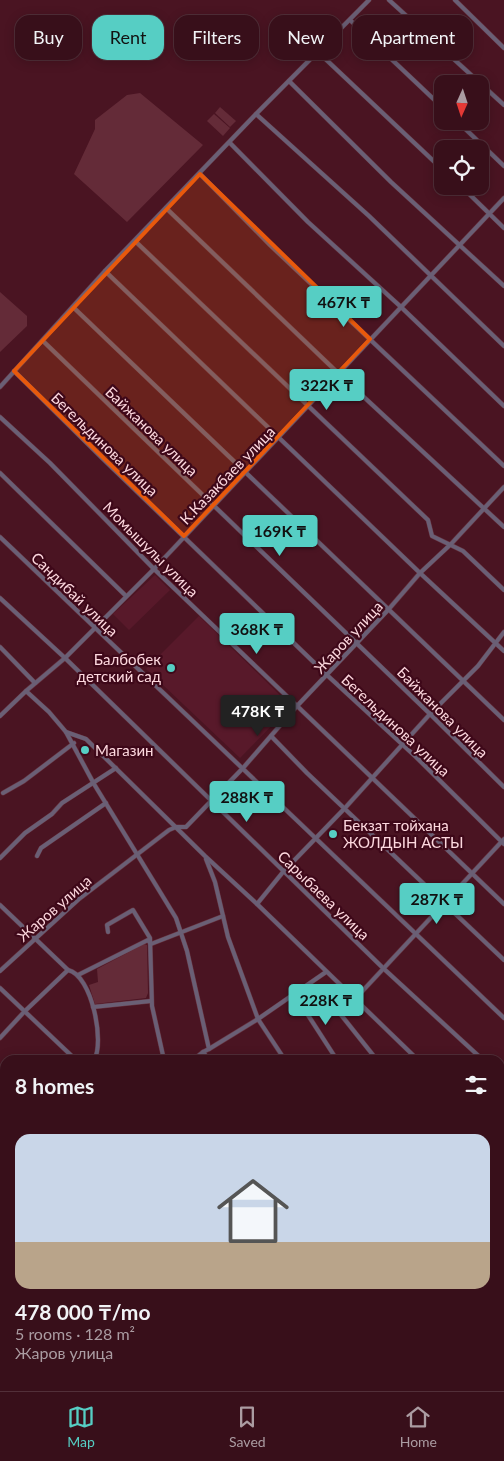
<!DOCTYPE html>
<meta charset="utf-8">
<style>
body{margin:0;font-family:Lato,sans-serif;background:#431d27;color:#f1f3f6;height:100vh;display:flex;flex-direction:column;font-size:19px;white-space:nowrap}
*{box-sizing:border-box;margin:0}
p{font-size:16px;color:#ab9ca2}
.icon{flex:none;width:28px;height:28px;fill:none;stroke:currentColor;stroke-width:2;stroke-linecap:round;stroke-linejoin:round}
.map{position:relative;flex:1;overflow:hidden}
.side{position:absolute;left:0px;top:1055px;width:505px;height:336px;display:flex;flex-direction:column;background:#380f1a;border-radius:15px 15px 0 0;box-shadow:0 2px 12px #0003,0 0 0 1px #522f39}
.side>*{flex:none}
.banner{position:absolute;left:15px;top:15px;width:475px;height:45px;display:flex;gap:10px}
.needle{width:32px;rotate:183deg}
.controls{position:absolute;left:434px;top:75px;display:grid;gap:10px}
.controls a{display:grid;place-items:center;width:55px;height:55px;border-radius:10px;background:#380f1a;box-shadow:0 2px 12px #0003,0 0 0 1px #522f39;font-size:25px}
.price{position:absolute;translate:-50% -42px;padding:0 11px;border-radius:5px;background:#56cec4;color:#111;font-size:16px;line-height:32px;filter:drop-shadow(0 1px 2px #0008)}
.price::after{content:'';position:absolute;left:50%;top:30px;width:15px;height:11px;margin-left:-8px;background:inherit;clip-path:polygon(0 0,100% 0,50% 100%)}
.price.active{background:#222;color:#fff}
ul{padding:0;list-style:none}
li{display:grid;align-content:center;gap:10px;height:265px;padding:0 15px}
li+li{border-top:1px solid #522f39}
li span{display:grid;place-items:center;height:155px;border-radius:15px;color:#555}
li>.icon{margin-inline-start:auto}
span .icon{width:90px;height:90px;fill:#fffc;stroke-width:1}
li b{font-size:21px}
h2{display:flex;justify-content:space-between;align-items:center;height:60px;padding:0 15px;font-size:21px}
.tag{padding:0 18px;border-radius:15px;background:#380f1a;box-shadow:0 2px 12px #0003,0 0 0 1px #522f39;font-size:18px;line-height:45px}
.tag.active{background:#56cec4;color:#111}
.tab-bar{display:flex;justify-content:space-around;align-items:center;height:70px;border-top:1px solid #522f39;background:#380f1a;font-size:14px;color:#ab9ca2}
.tab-bar a{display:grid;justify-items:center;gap:2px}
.tab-bar .active{color:#56cec4}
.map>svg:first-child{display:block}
</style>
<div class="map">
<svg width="504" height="1391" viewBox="0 0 504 1391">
<rect width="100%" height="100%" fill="#4a1422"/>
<!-- built -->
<g fill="#58192a">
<polygon points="155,575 170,590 129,630 113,614"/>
<polygon points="199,616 291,706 240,758 146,669"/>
<polygon points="1,1203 5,1205 5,1237 4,1239 0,1236"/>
<polygon points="0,1283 5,1287 5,1339 0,1335"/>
<polygon points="22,1386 49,1386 45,1391 25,1391 21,1388"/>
<polygon points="74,1386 96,1386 93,1391 70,1391"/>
<polygon points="156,1386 273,1386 269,1391 164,1391"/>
<polygon points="358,1386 460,1386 455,1391 352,1391"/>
</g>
<!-- green -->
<g fill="#642b38">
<polygon points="140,93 203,145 127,222 74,174 95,129 95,120 127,95"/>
<polygon points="220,107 236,121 230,127 215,113"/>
<polygon points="214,114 230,128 223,136 207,121"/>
<polygon points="0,292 27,316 27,326 0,352"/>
<polygon points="144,944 147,945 148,993 146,998 95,1004 89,985 98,982 97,969"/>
</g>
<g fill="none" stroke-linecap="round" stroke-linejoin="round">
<defs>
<g id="street">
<polyline points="389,0 504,105"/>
<polyline points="455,0 504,48"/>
<polyline points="350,20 442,107"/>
<polyline points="318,52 442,169"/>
<polyline points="289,81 391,182 504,286"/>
<polyline points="256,114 369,216 504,346"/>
<polyline points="457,121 504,166"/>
<polyline points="230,143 308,222 401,307 504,406"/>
<polyline points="200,174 270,245 504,466"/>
<polyline points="461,186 504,228"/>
<polyline points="166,208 338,373 504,527"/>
<polyline points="135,241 428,520 432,536 463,551 504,590"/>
<polyline points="105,271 420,573 504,651"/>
<polyline points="73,307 504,720"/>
<polyline points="43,341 430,714 504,787"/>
<polyline points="14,371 101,457 328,676 416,757 504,844"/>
<polyline points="0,387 105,271 256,114 369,0"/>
<polyline points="0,417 50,463 154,569 504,904"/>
<polyline points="0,473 126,596"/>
<polyline points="0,537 504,1018"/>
<polyline points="0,598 65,658 383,968 483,1060"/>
<polyline points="0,647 35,683"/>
<polyline points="26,691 49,712 66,732 94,784 176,918 187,951 209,1049 203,1052 209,1060"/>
<polyline points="0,716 26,691 65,658 154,569 504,198"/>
<polyline points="66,732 86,739 205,856 257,904 418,1060"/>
<polyline points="271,736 307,773 504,960"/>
<polyline points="3,793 24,781 74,743"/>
<polyline points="37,856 41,848 106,803"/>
<polyline points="0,858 25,833 52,814 62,803 116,768"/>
<polyline points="206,859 215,882 228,937 258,1019 285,1060"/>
<polyline points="257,904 283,872 345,808 430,714 478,666 504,632"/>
<path d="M0 905 68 970C92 975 105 1043 94 1060"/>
<polyline points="108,932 107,925 133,910 150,938 152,1006 164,1060"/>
<polyline points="0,971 79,899 169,830 176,827 186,827 243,768 297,706 388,610 420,573 451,544 504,487"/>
<polyline points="78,975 148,940 151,944 223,916"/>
<polyline points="0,988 76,1060"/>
<polyline points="356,998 504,839"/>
<polyline points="93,1007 151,1001"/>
<polyline points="0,1038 24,1012 68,970"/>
<polyline points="209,1049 258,1019 326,972"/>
<polyline points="193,1060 203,1052"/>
<polyline points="337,1060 306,1012 318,1004 322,995 326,996 377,1060"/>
<polyline points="500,1076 504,1080"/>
<polyline points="0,1089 5,1094"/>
<polyline points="0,1134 5,1129"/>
<polyline points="0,1191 5,1188"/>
<polyline points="0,1194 5,1200"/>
<polyline points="500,1211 504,1208"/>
<polyline points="500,1236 504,1242"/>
<polyline points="0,1352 5,1353"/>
<polyline points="0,1385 5,1379"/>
<polyline points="99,1386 98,1388 101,1391"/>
<polyline points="121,1386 128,1391"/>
<polyline points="310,1391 315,1386"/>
</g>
<g id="secondary">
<polyline points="500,1137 504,1135"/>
<polyline points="57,1391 62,1386"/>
</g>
</defs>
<!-- street casing -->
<use href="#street" stroke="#673340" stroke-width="5"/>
<!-- secondary casing -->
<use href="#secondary" stroke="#673340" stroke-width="7"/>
<!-- street -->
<use href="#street" stroke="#6a5f75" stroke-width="4"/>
<!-- secondary -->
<use href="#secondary" stroke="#8f7da0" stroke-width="5.5"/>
<!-- rail -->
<g stroke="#a2757f" stroke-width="1" stroke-dasharray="2.5 5" stroke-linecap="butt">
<polyline points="0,1241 5,1245"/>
<polyline points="0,1254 5,1259"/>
<polyline points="0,1276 5,1280"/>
<polyline points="0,1286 5,1289"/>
<polyline points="500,1357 504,1356"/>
<polyline points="133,1386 138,1391"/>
<polyline points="152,1386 160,1391"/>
<polyline points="383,1389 394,1386"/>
</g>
</g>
<!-- marked area -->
<path fill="#e8590c" fill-opacity="0.2" stroke="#e8590c" stroke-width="4" stroke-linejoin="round" d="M200 174 370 339 184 536 14 371Z"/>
<!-- markers -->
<g fill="#56cec4" stroke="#3e0819" stroke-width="2">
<circle cx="171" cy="668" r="5"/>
<circle cx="85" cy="750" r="5"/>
<circle cx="333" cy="834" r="5"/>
</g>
<g text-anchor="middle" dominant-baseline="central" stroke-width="4.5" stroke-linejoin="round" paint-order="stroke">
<!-- street labels -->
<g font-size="15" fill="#fdd8de" stroke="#3e0819">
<text transform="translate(152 431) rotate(44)">Байжанова улица</text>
<text transform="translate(105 444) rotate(44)">Бегельдинова улица</text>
<text transform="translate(227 475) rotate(-46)">К.Казакбаев улица</text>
<text transform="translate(151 549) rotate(45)">Момышулы улица</text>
<text transform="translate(75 594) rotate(44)">Сандибай улица</text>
<text transform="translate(348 637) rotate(-47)">Жаров улица</text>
<text transform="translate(443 712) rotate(45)">Байжанова улица</text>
<text transform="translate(396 725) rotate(43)">Бегельдинова улица</text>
<text transform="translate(324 895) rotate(44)">Сарыбаева улица</text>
<text transform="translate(54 908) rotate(-41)">Жаров улица</text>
</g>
<!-- poi labels -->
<g font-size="15" fill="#fdd8de" stroke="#3e0819" text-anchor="start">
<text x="161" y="659" text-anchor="end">Балбобек<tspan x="161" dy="17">детский сад</tspan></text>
<text x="95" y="750">Магазин</text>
<text x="343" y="825">Бекзат тойхана<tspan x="343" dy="17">ЖОЛДЫН АСТЫ</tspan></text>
</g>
</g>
</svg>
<div class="controls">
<a><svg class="needle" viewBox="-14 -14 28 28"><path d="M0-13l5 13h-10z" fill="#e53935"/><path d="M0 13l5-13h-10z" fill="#ab9ca2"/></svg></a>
<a><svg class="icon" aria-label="locate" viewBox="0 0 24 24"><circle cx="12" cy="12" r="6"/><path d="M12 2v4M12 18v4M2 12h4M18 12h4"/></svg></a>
</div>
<b class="price" style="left:344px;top:328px">467K ₸</b>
<b class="price" style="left:327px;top:411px">322K ₸</b>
<b class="price" style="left:280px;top:557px">169K ₸</b>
<b class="price" style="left:257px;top:655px">368K ₸</b>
<b class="price active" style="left:258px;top:737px">478K ₸</b>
<b class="price" style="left:247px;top:823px">288K ₸</b>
<b class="price" style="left:437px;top:925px">287K ₸</b>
<b class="price" style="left:326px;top:1026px">228K ₸</b>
<div class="banner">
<a class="tag">Buy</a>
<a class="tag active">Rent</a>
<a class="tag">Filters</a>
<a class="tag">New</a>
<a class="tag">Apartment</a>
</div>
<section class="side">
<h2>8 homes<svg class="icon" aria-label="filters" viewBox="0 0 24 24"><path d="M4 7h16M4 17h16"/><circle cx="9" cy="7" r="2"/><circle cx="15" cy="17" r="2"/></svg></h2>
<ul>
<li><span style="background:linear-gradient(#c9d6e8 70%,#b9a48a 0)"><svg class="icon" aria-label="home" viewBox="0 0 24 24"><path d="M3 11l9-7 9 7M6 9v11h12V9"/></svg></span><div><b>478 000 ₸/mo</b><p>5 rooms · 128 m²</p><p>Жаров улица</p></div></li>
</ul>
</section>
</div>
<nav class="tab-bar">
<a class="active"><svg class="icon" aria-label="map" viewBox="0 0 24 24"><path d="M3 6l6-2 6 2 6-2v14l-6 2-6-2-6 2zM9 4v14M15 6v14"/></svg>Map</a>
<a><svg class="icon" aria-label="saved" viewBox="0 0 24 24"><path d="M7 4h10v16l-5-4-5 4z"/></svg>Saved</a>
<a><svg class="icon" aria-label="home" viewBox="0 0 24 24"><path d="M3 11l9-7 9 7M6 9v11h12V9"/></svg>Home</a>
</nav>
